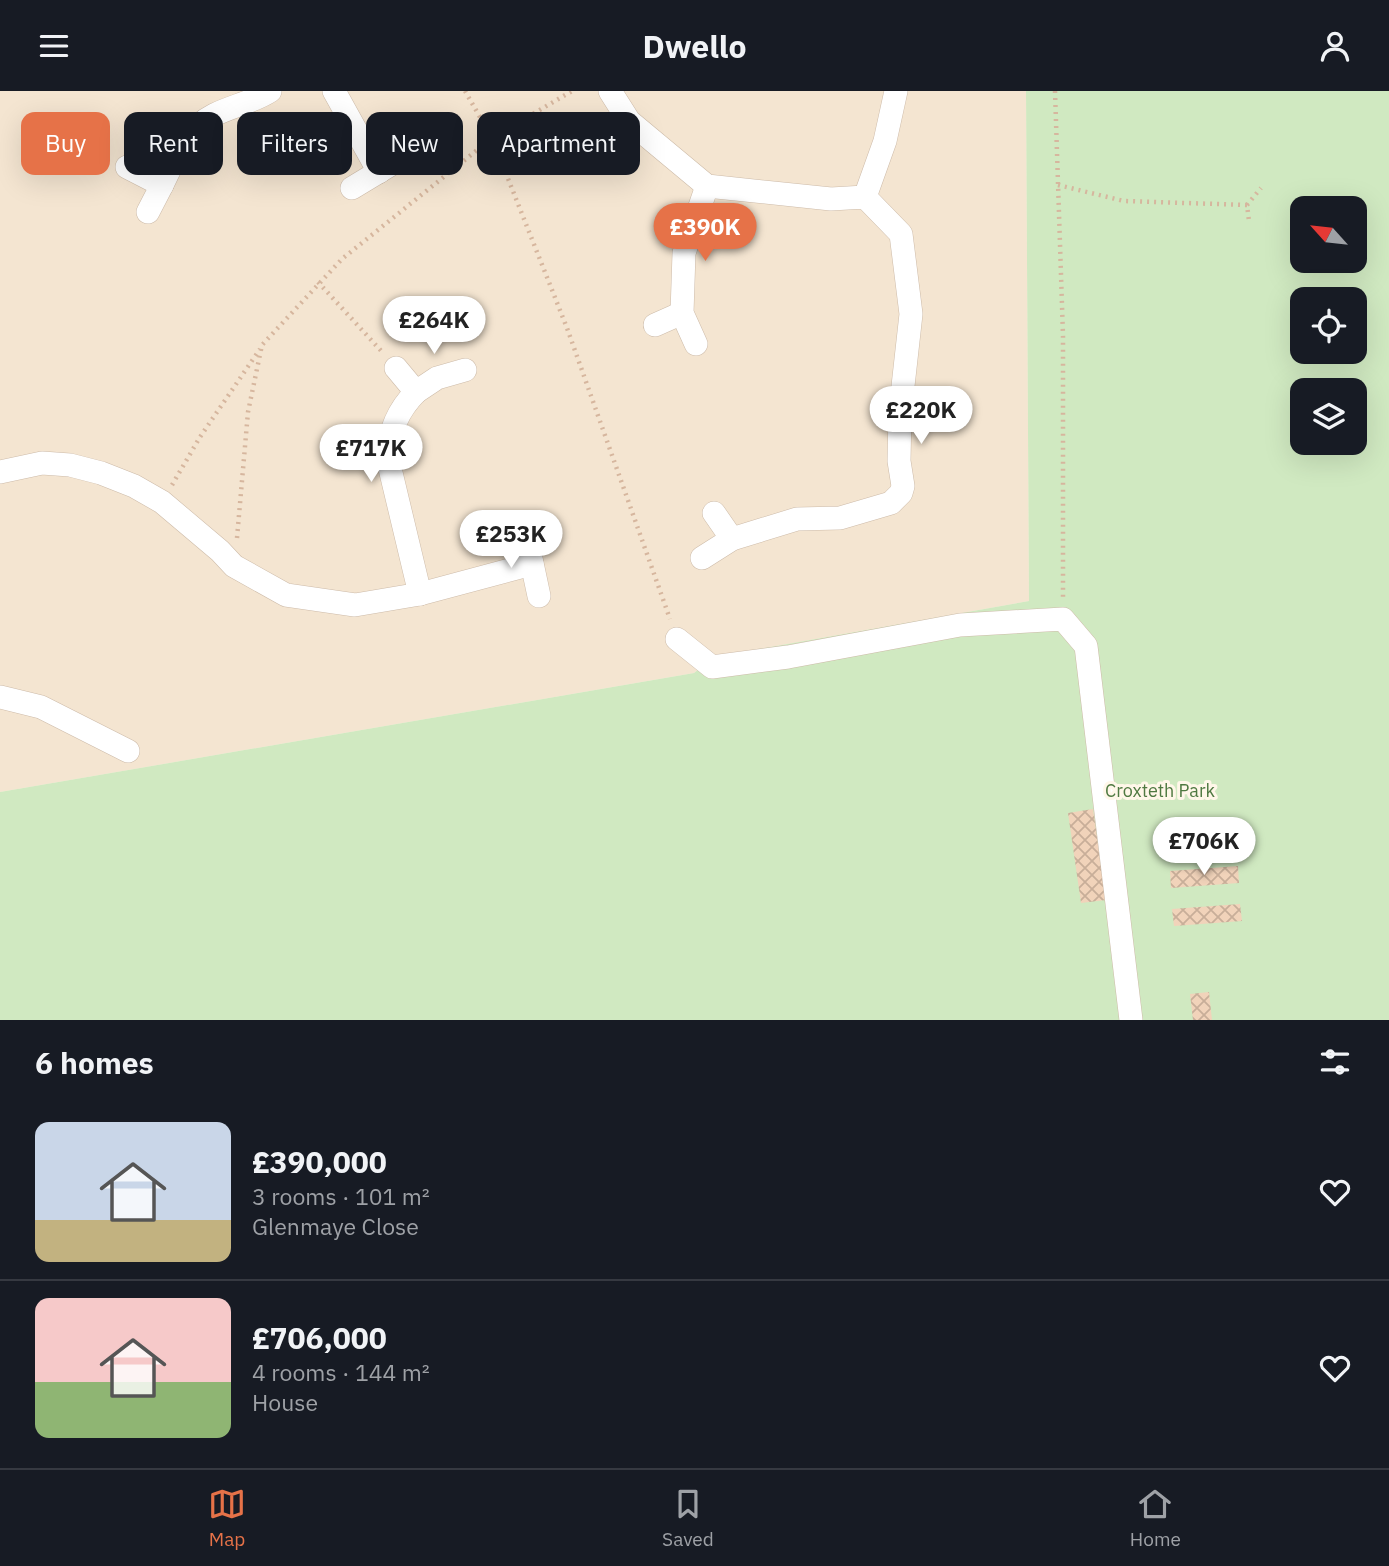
<!DOCTYPE html>
<meta charset="utf-8">
<style>
body{margin:0;font-family:"IBM Plex Sans",sans-serif;background:#242831;color:#f1f3f6;height:100vh;display:flex;flex-direction:column;font-size:26px;white-space:nowrap}
*{box-sizing:border-box;margin:0}
p{font-size:23px;color:#9ea1a6}
.icon{flex:none;width:38px;height:38px;fill:none;stroke:currentColor;stroke-width:2;stroke-linecap:round;stroke-linejoin:round}
.map{position:relative;height:929px;overflow:hidden}
.side{display:flex;flex-direction:column;background:#171b24;flex:1}
.side>*{flex:none}
.hud{position:absolute;left:21px;top:21px;width:700px;height:63px;display:flex;gap:14px}
.needle{width:46px;rotate:297deg}
.fabs{position:absolute;left:1290px;top:105px;display:grid;gap:14px}
.fabs a{display:grid;place-items:center;width:77px;height:77px;border-radius:14px;background:#171b24;box-shadow:0 7px 28px #0002;font-size:35px}
.price{position:absolute;translate:-50% -60px;padding:0 16px;border-radius:24px;background:#fff;color:#222;font-size:23px;line-height:46px;filter:drop-shadow(0 2px 4px #0008)}
.price::after{content:'';position:absolute;left:50%;top:42px;width:21px;height:16px;margin-left:-10px;background:inherit;clip-path:polygon(0 0,100% 0,50% 100%)}
.price.active{background:#e67248;color:#fff}
ul{padding:0;list-style:none}
li{display:flex;align-items:center;gap:21px;height:175px;padding:0 35px}
li+li{border-top:2px solid #363941}
li span{display:grid;place-items:center;flex:none;width:196px;height:140px;border-radius:14px;color:#555}
li>.icon{margin-inline-start:auto}
span .icon{width:84px;height:84px;fill:#fffc;stroke-width:1}
li b{font-size:30px}
h2{display:flex;justify-content:space-between;align-items:center;height:84px;padding:0 35px;font-size:30px}
.tag{padding:0 24px;border-radius:14px;background:#171b24;box-shadow:0 7px 28px #0002;font-size:24px;line-height:63px}
.tag.active{background:#e67248;color:#fff}
header{display:flex;justify-content:space-between;align-items:center;height:91px;padding:0 35px;background:#171b24;font-size:32px;font-weight:800}
.dock{display:flex;justify-content:space-around;align-items:center;height:98px;border-top:2px solid #363941;background:#171b24;font-size:19px;color:#9ea1a6}
.dock a{display:grid;justify-items:center;gap:4px}
.dock .active{color:#e67248}
.map>svg:first-child{display:block}
</style>
<header><svg class="icon" aria-label="menu" viewBox="0 0 24 24"><path d="M4 6h16M4 12h16M4 18h16"/></svg>Dwello<svg class="icon" aria-label="person" viewBox="0 0 24 24"><circle cx="12" cy="8" r="4"/><path d="M4 21q1-7 8-7t8 7"/></svg></header>
<div class="map">
<svg width="1389" height="929" viewBox="0 0 1389 929">
<defs>
<pattern id="building-cross-hatch" width="8" height="8" patternUnits="userSpaceOnUse" patternTransform="scale(1.75)"><rect width="8" height="8" fill="#f1d3ba"/><path d="M0 0l8 8M0 8l8-8" fill="none" stroke="#c8ae99"/></pattern>
</defs>
<rect width="100%" height="100%" fill="#fcf3e3"/>
<!-- residential -->
<polygon fill="#f4e5d1" points="0,0 1026,0 1029,510 714,566 694,582 0,701"/>
<!-- park -->
<path fill="#d0e9c1" fill-rule="evenodd" d="M1026 0H1389V929H0V701L694 582 714 566 1029 510ZM1302 117H1354V170H1302ZM1302 208H1354V261H1302ZM1302 299H1354V352H1302Z"/>
<!-- building -->
<g fill="url(#building-cross-hatch)">
<polygon points="1093,718 1106,809 1081,812 1068,722"/>
<polygon points="1238,775 1239,792 1171,797 1170,780"/>
<polygon points="1240,813 1242,830 1174,835 1172,818"/>
<polygon points="1209,901 1212,929 1193,929 1190,903"/>
</g>
<g fill="none" stroke-linecap="round" stroke-linejoin="round">
<defs>
<g id="minor">
<polyline points="334,0 379,81"/>
<polyline points="610,0 629,30 707,95 831,108 865,106 901,143 911,223 900,322 899,370 903,395 901,402 891,412 840,427 797,428 732,448 702,467"/>
<polyline points="127,76 162,94 148,121"/>
<path d="M162 94C175 68 186 38 214 24 232 15 253 11 270 0"/>
<polyline points="352,97 405,65"/>
<polyline points="865,106 885,50 896,0"/>
<polyline points="655,234 682,222"/>
<polyline points="696,253 682,222 684,162 707,95"/>
<polyline points="396,277 416,301 437,287 465,279"/>
<path d="M416 301C398 319 390 339 387 365L420 503"/>
<polyline points="0,381 42,372 70,374 101,382 134,395 162,411 220,460 234,475 286,504 355,514 420,503 532,473"/>
<polyline points="714,422 732,448"/>
<polyline points="526,444 539,505"/>
<polyline points="677,548 712,576 788,566 960,534 1063,528 1086,555 1131,929"/>
<polyline points="0,606 41,616 128,660"/>
</g>
</defs>
<!-- minor casing -->
<use href="#minor" stroke="#cdbba9" stroke-width="24"/>
<!-- path -->
<g stroke="#d6b69e" stroke-width="4.5" stroke-dasharray="2 5" stroke-linecap="butt">
<polyline points="465,0 492,47 567,237 670,528"/>
<polyline points="1055,0 1063,245 1063,506"/>
<polyline points="1058,94 1124,110 1247,114 1249,130"/>
<polyline points="1247,114 1261,97"/>
<polyline points="318,191 384,263"/>
<polyline points="172,394 200,346 260,258"/>
<polyline points="237,447 248,321 262,254 342,168 492,47 572,0"/>
</g>
<!-- minor -->
<use href="#minor" stroke="#fff" stroke-width="23"/>
</g>
<g text-anchor="middle" dominant-baseline="central" stroke-width="6" stroke-linejoin="round" paint-order="stroke">
<!-- park labels -->
<g font-size="18" fill="#4f7941" stroke="#fff7e9">
<text x="1160" y="699">Croxteth Park</text>
</g>
</g>
</svg>
<div class="fabs">
<a><svg class="needle" viewBox="-14 -14 28 28"><path d="M0-13l5 13h-10z" fill="#e53935"/><path d="M0 13l5-13h-10z" fill="#9ea1a6"/></svg></a>
<a><svg class="icon" aria-label="locate" viewBox="0 0 24 24"><circle cx="12" cy="12" r="6"/><path d="M12 2v4M12 18v4M2 12h4M18 12h4"/></svg></a>
<a><svg class="icon" aria-label="layers" viewBox="0 0 24 24"><path d="M12 4l9 5-9 5-9-5zM3 14l9 5 9-5"/></svg></a>
</div>
<b class="price active" style="left:705px;top:172px">£390K</b>
<b class="price" style="left:434px;top:265px">£264K</b>
<b class="price" style="left:921px;top:355px">£220K</b>
<b class="price" style="left:371px;top:393px">£717K</b>
<b class="price" style="left:511px;top:479px">£253K</b>
<b class="price" style="left:1204px;top:786px">£706K</b>
<div class="hud">
<a class="tag active">Buy</a>
<a class="tag">Rent</a>
<a class="tag">Filters</a>
<a class="tag">New</a>
<a class="tag">Apartment</a>
</div>
</div>
<section class="side">
<h2>6 homes<svg class="icon" aria-label="filters" viewBox="0 0 24 24"><path d="M4 7h16M4 17h16"/><circle cx="9" cy="7" r="2"/><circle cx="15" cy="17" r="2"/></svg></h2>
<ul>
<li><span style="background:linear-gradient(#c9d6e8 70%,#c2b280 0)"><svg class="icon" aria-label="home" viewBox="0 0 24 24"><path d="M3 11l9-7 9 7M6 9v11h12V9"/></svg></span><div><b>£390,000</b><p>3 rooms · 101 m²</p><p>Glenmaye Close</p></div><svg class="icon" aria-label="heart" viewBox="0 0 24 24"><path d="M12 20l-8-8c-3-5 5-10 8-4 3-6 11-1 8 4z"/></svg></li>
<li><span style="background:linear-gradient(#f6c9c9 60%,#8fb573 0)"><svg class="icon" aria-label="home" viewBox="0 0 24 24"><path d="M3 11l9-7 9 7M6 9v11h12V9"/></svg></span><div><b>£706,000</b><p>4 rooms · 144 m²</p><p>House</p></div><svg class="icon" aria-label="heart" viewBox="0 0 24 24"><path d="M12 20l-8-8c-3-5 5-10 8-4 3-6 11-1 8 4z"/></svg></li>
</ul>
</section>
<nav class="dock">
<a class="active"><svg class="icon" aria-label="map" viewBox="0 0 24 24"><path d="M3 6l6-2 6 2 6-2v14l-6 2-6-2-6 2zM9 4v14M15 6v14"/></svg>Map</a>
<a><svg class="icon" aria-label="saved" viewBox="0 0 24 24"><path d="M7 4h10v16l-5-4-5 4z"/></svg>Saved</a>
<a><svg class="icon" aria-label="home" viewBox="0 0 24 24"><path d="M3 11l9-7 9 7M6 9v11h12V9"/></svg>Home</a>
</nav>
